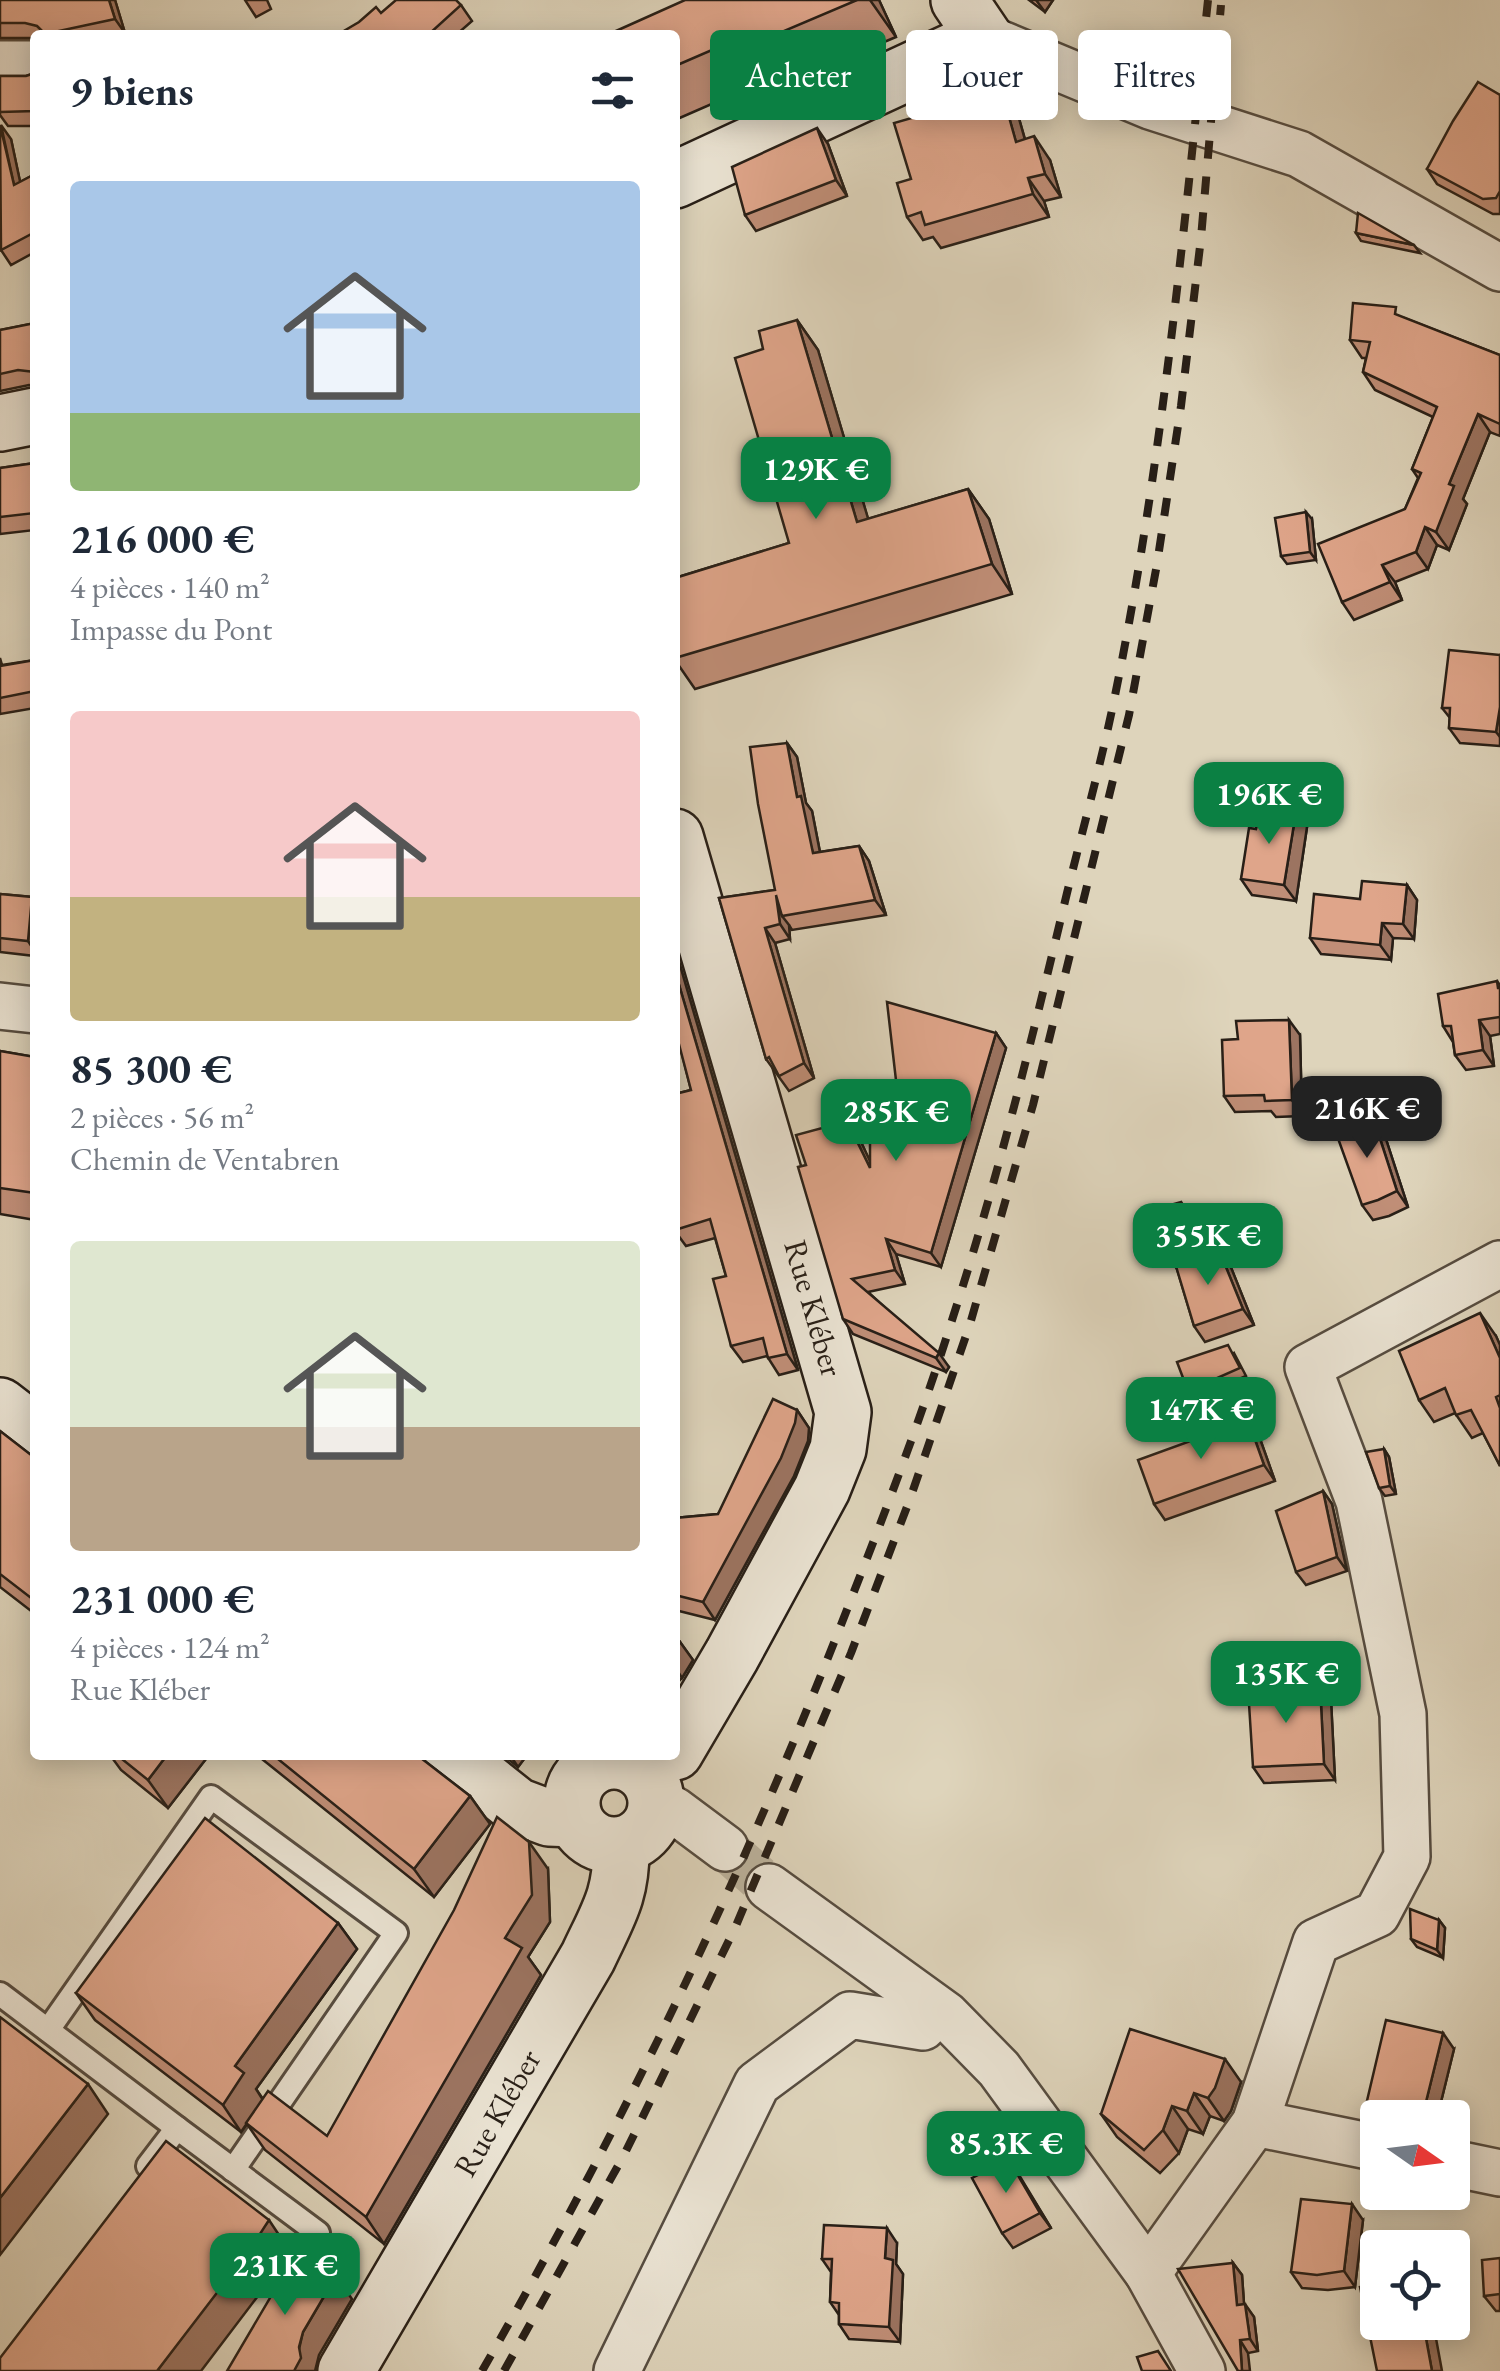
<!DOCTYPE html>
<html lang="fr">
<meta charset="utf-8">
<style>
body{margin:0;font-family:"EB Garamond",serif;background:#f2f2f3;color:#1f2937;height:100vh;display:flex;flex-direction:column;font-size:38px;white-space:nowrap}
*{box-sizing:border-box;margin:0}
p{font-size:32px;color:#747a83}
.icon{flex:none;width:55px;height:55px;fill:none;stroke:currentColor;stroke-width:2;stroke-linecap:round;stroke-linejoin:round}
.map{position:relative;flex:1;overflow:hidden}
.drawer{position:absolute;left:30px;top:30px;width:650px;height:1730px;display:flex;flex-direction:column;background:#fff;border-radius:10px;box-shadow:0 5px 25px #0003}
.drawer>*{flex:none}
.top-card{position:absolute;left:710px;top:30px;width:640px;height:90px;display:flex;gap:20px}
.needle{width:65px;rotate:104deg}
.controls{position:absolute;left:1360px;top:2100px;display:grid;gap:20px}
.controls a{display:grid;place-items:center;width:110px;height:110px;border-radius:10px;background:#fff;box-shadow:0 5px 25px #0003;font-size:50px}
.price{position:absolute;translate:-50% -85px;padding:0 22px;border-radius:20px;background:#0b8043;color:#fff;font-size:32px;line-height:65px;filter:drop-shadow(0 2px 5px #0008)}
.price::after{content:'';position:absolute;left:50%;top:60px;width:30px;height:22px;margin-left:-15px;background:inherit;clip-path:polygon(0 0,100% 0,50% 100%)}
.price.selected{background:#222;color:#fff}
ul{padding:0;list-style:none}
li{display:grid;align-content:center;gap:20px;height:530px;padding:0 40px}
li span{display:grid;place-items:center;height:310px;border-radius:10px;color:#555}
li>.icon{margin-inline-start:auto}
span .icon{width:180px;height:180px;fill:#fffc;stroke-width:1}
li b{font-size:42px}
h2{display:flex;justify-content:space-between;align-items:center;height:120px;padding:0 40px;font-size:42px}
.pill{padding:0 35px;border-radius:10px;background:#fff;box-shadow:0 5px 25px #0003;font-size:35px;line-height:90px}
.pill.selected{background:#0b8043;color:#fff}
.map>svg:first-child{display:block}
</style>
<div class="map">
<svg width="1500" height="2371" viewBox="0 0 1500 2371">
<rect width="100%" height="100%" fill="#ded4bb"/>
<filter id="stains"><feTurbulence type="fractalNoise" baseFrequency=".002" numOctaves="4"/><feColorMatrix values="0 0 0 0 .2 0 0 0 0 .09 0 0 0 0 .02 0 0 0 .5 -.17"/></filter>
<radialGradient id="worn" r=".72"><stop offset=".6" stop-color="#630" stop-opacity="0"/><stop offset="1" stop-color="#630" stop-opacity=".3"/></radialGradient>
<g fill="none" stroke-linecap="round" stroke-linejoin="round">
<!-- street-tunnel -->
<polyline stroke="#bab09a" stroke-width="45" stroke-dasharray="45 22" stroke-linecap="butt" points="725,1848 769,1887"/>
<defs>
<g id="lane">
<polyline points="0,1994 177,2128"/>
<polyline points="48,2030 211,1797 396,1933 233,2170"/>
<polyline points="148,2166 177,2128 318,2233 291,2275"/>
</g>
<g id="street">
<polyline points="984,37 1150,106 1299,154 1500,268"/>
<polyline points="0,64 35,64"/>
<polyline points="0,1006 35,1010"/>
<polyline points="584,1755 589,1768"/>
<polyline points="656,1805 674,1810 725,1848"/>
<polyline points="769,1887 946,2015 999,2069 1148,2273 1202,2371"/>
<polyline points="1255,2123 1378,2148"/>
<polyline points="1452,2163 1500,2173"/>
<polyline points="1148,2273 1255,2123 1316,1942 1377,1914 1407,1857 1403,1714 1359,1501 1308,1367 1500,1264"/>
<polyline points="617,2371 757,2084 850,2015 923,2027"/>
</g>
<g id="secondary">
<polyline points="675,180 984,37 959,0"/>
<polyline points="0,423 35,416"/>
<polyline points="675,837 843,1412 838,1449 822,1489 732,1655 675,1752"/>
<polyline points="0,1406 35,1433"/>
<polyline points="453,1755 517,1806 549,1818 574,1819"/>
<circle cx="614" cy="1803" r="42"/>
<path d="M346 2371 588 1957C608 1914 622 1895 621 1845"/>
</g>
</defs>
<!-- lane casing -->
<use href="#lane" stroke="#564c40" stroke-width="28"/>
<!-- street casing -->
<use href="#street" stroke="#564c40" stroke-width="50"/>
<!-- secondary casing -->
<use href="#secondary" stroke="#281f17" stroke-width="60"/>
<!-- lane -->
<use href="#lane" stroke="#eae3d3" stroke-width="22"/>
<!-- street -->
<use href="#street" stroke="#eae3d3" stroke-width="45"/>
<!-- secondary -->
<use href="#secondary" stroke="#eae3d3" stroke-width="55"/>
<!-- rail -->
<g stroke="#281f17" stroke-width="8" stroke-dasharray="18 18" stroke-linecap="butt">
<path d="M482 2371C626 2120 751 1859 855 1589 890 1500 924 1409 953 1317 998 1178 1033 1035 1067 893 1082 832 1099 771 1112 710 1161 476 1183 237 1208 0"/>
<polyline points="504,2371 624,2155 735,1928 851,1653 910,1499 970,1324 1033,1105 1129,715 1157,564 1181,406 1201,238 1221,5"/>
</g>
</g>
<!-- wall -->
<g fill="#c08e77" stroke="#281f17" stroke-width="2.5">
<polygon points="0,0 115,0 125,33 117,35 35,35 35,38 0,38"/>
<polygon points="245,0 267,0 271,9 256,17"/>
<polygon points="685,0 879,0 896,37 784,84 778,75 675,120 675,35"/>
<polygon points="1029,0 1053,0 1045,12"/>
<polygon points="461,5 472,21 456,35 337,35 381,13"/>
<polygon points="35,73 35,126 8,126 0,115 0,76 26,76"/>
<polygon points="1002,92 1018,115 1025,139 1050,160 1061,197 1044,201 1049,217 941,248 933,237 923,240 907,217 911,179"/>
<polygon points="1500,95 1500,214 1493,214 1437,184 1427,169"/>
<polygon points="11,139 20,182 35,174 35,252 11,265 1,250"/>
<polygon points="828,144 847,196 756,231 745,215"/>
<polygon points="1356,233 1414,245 1420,253 1361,241"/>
<polygon points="1404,318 1500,355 1500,436 1490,432 1463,499 1467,504 1449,550 1437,545 1428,569 1395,582 1402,600 1354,620 1342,602 1405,509 1418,478 1412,469 1433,417 1375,390 1363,372 1366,358 1362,358 1350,340"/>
<polygon points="797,320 818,350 868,519 968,489 989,519 1012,594 695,689 675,660 675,578 789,543 763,349"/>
<polygon points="35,323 35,386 29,385 0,391 0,330"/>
<polygon points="35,463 35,530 0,534 0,468"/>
<polygon points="1312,519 1316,560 1287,564 1281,556"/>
<polygon points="1500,655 1500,746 1460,743 1449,728 1450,718 1442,708"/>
<polygon points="0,658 2,665 35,660 35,708 0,714"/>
<polygon points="787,743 797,757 806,803 812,811 820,852 859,846 869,861 886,915 792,930 789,925 790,939 775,943 814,1078 789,1091 766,1059 719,898 775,890"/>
<polygon points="1296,812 1307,827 1296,901 1252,895 1241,879 1256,829"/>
<polygon points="1407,885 1417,900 1414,939 1393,938 1391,960 1321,954 1310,938 1360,899"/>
<polygon points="0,894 32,897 35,902 35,956 0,952"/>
<polygon points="675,948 798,1370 779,1375 767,1356 743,1362 731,1346 726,1276 715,1238 686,1246 675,1231 675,1094 691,1090 679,1042 675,1043"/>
<polygon points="1497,981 1500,985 1500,1034 1490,1036 1494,1066 1466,1070 1455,1055 1453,1042 1443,1026"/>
<polygon points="996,1033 1006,1048 941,1267 896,1254 905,1284 868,1292 949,1367 946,1372 853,1334 843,1319 806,1165 837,1124 840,1128 849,1125 860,1140 870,1162 889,1116"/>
<polygon points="1300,1035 1302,1116 1276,1117 1271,1111 1235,1112 1224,1096"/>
<polygon points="0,1051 35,1057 35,1220 0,1214"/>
<polygon points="1373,1117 1384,1133 1408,1207 1389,1216 1373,1220 1362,1205"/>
<polygon points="1192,1218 1203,1255 1230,1265 1254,1325 1205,1342 1194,1326 1177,1269 1165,1253"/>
<polygon points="1496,1336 1500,1345 1500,1466 1483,1433 1472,1438 1455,1413 1434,1422 1419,1400"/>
<polygon points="1234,1353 1246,1376 1194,1399 1188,1391"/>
<polygon points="797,1410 809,1428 808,1441 794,1476 715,1620 675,1610 675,1518 718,1514"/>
<polygon points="0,1431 35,1458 35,1614 0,1587"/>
<polygon points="1259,1436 1275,1481 1165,1520 1154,1504"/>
<polygon points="1384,1449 1389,1457 1396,1494 1385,1496 1379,1488"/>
<polygon points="1323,1491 1332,1504 1347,1571 1306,1585 1296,1572"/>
<polygon points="675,1635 693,1660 682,1678 675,1685"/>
<polygon points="1320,1684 1331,1700 1335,1780 1264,1783 1253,1767"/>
<polygon points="110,1755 209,1755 168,1808 121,1770"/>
<polygon points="257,1755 417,1755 470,1796 490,1824 434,1897"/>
<polygon points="503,1755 527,1755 518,1767"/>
<polygon points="548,1869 550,1922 528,1957 541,1975 384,2244 265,2150 247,2124 241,2132 95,2020 76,1993 338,1923 357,1949 256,2089 263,2099 327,2136"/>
<polygon points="1439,1920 1445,1928 1443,1958 1417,1947 1411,1939"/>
<polygon points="1454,2049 1437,2118 1378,2118 1377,2121 1366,2105"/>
<polygon points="1241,2082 1231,2111 1224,2121 1210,2116 1203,2134 1188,2129 1179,2153 1160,2173 1117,2137 1101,2114"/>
<polygon points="1009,2160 1051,2228 1013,2248 1002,2233"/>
<polygon points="1363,2220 1355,2287 1328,2290 1302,2288 1291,2272"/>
<polygon points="897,2243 896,2264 903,2274 900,2342 849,2339 839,2324 839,2315 830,2302 831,2272 822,2259"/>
<polygon points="1500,2258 1500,2311 1496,2311 1484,2296"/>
<polygon points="1233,2263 1242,2275 1244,2304 1254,2317 1258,2351 1248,2353 1238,2371"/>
</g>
<!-- shaded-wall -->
<g fill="#9c7461" stroke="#281f17" stroke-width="2.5">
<polygon points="109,0 115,0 125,33 115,19"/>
<polygon points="870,0 879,0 896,37"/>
<polygon points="1036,0 1053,0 1045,12"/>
<polygon points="1002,92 1018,115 1032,165 1016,142"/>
<polygon points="1,125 11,139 24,200 14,185"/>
<polygon points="817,128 828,144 847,196 836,180"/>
<polygon points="1034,136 1050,160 1061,197 1045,174"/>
<polygon points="1028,178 1044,201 1049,217 1033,194"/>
<polygon points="797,320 818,350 878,552 857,522"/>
<polygon points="1478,414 1490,432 1463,499 1467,504 1449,550 1436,532 1449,484"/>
<polygon points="968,489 989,519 1012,594 992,564"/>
<polygon points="1306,512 1312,519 1316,560 1310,552"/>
<polygon points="1425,527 1437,545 1428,569 1416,552"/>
<polygon points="1382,565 1395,582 1402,600 1390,582"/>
<polygon points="1500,707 1500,737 1496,732"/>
<polygon points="787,743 797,757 806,803 812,811 823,868 813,853 797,797"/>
<polygon points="1296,812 1307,827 1296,901 1284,885"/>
<polygon points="859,846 869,861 886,915 875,900"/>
<polygon points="1407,885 1417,900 1414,939 1403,924"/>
<polygon points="776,895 782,916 789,925 790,939 780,924"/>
<polygon points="32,897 35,902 35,952 28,941"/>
<polygon points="1382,923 1393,938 1391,960 1380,945"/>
<polygon points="765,928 775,943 814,1078 804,1063"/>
<polygon points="675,948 798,1370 787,1354 675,971"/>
<polygon points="1289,1020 1300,1035 1302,1116 1292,1100"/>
<polygon points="1479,1020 1490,1036 1494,1066 1483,1050"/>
<polygon points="996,1033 1006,1048 941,1267 931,1253"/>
<polygon points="1373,1117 1384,1133 1408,1207 1397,1191"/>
<polygon points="849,1125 860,1140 880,1182 870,1168"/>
<polygon points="1181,1202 1192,1218 1205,1262 1194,1246"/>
<polygon points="886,1239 896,1254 905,1284 895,1270"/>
<polygon points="1219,1250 1230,1265 1254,1325 1243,1309"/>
<polygon points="1480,1313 1496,1336 1500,1345 1500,1358"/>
<polygon points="939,1353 949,1367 946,1372 936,1358"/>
<polygon points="797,1410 809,1428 808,1441 794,1476 715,1620 703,1602"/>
<polygon points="1248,1420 1259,1436 1275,1481 1264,1465"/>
<polygon points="1384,1449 1389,1457 1396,1494 1390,1486"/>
<polygon points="1323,1491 1332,1504 1347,1571 1337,1557"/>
<polygon points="680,1642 693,1660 682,1678 675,1667 675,1651"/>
<polygon points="1320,1684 1331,1700 1335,1780 1324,1764"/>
<polygon points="167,1755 209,1755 168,1808 148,1780"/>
<polygon points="510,1755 527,1755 518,1767"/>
<polygon points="470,1796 490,1824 434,1897 414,1869"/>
<polygon points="529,1842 548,1869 550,1922 528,1957 541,1975 384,2244 366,2217 505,1938"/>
<polygon points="1439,1920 1445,1928 1443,1958 1437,1950"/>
<polygon points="338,1923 357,1949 256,2089 263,2100 241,2132 223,2105 235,2066"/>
<polygon points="1443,2033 1454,2049 1437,2118 1422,2118"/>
<polygon points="1225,2059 1241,2082 1231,2111 1224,2121 1208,2098"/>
<polygon points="88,2084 108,2114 0,2255 0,2198"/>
<polygon points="1194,2093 1210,2116 1203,2134 1187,2111"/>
<polygon points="1172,2106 1188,2129 1179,2153 1163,2130"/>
<polygon points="1009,2160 1019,2175 1051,2228 1040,2213"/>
<polygon points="1352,2204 1363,2220 1355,2287 1344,2271"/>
<polygon points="269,2220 289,2250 270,2280 201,2371 157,2371"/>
<polygon points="887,2228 897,2243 896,2264 903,2274 900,2342 889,2327 885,2258"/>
<polygon points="1233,2263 1242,2275 1245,2318 1237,2305"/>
<polygon points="336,2276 352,2299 319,2355 315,2371 294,2371 303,2332"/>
<polygon points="1245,2304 1254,2317 1258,2351 1250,2339"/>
<polygon points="1423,2322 1433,2322 1442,2371 1432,2371"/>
<polygon points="1240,2340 1248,2353 1250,2371 1242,2371"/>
</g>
<!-- building -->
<g fill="#dfa58a" stroke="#281f17" stroke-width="2.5">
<polygon points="0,0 109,0 115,19 45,34 37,26 25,23 0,23"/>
<polygon points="396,0 456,0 461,5 428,35 337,35 359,22 376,7 381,13"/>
<polygon points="685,0 857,0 756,43 751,33 675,66 675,35 607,35"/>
<polygon points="35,73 35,111 0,112 0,76 26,76"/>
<polygon points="1478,82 1500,95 1500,191 1496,198 1483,199 1427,169 1453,121"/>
<polygon points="1002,92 1016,142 1034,136 1045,174 1028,178 1033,194 925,225 921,212 907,217 897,183 911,179 894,123"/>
<polygon points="0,125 14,185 35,174 35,232 1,250"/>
<polygon points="817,128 836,180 745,215 732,167"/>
<polygon points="1358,213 1414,245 1356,233"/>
<polygon points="1353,303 1396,307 1395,314 1500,355 1500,424 1478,414 1449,484 1454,486 1436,532 1425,527 1416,552 1382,565 1390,582 1342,602 1318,544 1405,509 1421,473 1412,469 1437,407 1363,372 1370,342 1350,340"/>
<polygon points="797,320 857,522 968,489 992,564 675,658 675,578 789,543 735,358 763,349 759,331"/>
<polygon points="35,323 35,372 18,370 0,374 0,330"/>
<polygon points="35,463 35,513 0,517 0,468"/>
<polygon points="1306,512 1310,552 1281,556 1275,518"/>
<polygon points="1449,650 1500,655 1500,707 1496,732 1449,728 1450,708 1442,708"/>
<polygon points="35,660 35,691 0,698 0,666"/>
<polygon points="787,743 797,797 801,796 813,853 859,846 875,900 782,916 776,895 780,924 765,928 804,1063 779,1076 769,1057 766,1059 719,898 775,890 758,804 750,747"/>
<polygon points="1261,807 1296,812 1284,885 1241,879 1249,828 1256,829"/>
<polygon points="1362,881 1407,885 1403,924 1382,923 1380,945 1310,938 1314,894 1360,899"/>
<polygon points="0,894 32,897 28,941 0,938"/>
<polygon points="675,971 787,1354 768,1358 763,1338 731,1346 713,1279 726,1276 710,1219 675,1230 675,1094 691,1090 675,1029"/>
<polygon points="1497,981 1498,988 1500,988 1500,1017 1479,1020 1483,1050 1455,1055 1451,1026 1443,1026 1438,994"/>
<polygon points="887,1002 996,1033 931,1253 886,1239 895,1270 852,1279 939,1353 936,1358 843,1319 798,1167 806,1165 796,1135 837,1124 838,1128 849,1125 870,1168 870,1121 889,1116 897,1089"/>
<polygon points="1289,1020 1292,1100 1265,1101 1264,1095 1224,1096 1222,1040 1238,1039 1236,1021"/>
<polygon points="0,1051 35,1057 35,1193 0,1188"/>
<polygon points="1373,1117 1397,1191 1378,1200 1362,1205 1335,1130"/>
<polygon points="1181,1202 1194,1246 1165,1253 1152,1210"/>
<polygon points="1219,1250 1243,1309 1194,1326 1175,1263"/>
<polygon points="1480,1313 1500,1358 1500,1395 1496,1397 1500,1408 1500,1466 1471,1410 1456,1415 1445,1388 1419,1400 1399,1351"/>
<polygon points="1228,1345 1240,1368 1188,1391 1177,1362"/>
<polygon points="773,1399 797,1410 795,1423 781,1458 703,1602 675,1595 675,1518 718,1514"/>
<polygon points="1248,1420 1264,1465 1154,1504 1138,1460"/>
<polygon points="0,1431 35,1458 35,1601 0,1574"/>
<polygon points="1384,1449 1390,1486 1379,1488 1366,1452"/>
<polygon points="1323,1491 1337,1557 1296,1572 1276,1511"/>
<polygon points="675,1635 680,1642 675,1651"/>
<polygon points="1320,1684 1324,1764 1253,1767 1248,1688"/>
<polygon points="117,1755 167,1755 148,1780"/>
<polygon points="273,1755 417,1755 470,1796 414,1869"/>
<polygon points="497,1817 529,1842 532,1895 505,1938 522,1948 366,2217 246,2123 268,2091 327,2136 454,1910"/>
<polygon points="205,1818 338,1923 235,2066 244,2073 223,2105 76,1993"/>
<polygon points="1410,1909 1439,1920 1437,1950 1411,1939"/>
<polygon points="0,2017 88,2084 0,2198"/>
<polygon points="1386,2020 1443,2033 1422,2118 1390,2118 1391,2111 1366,2105"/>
<polygon points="1130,2029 1225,2059 1215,2088 1208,2098 1194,2093 1187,2111 1172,2106 1163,2130 1144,2150 1101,2114"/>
<polygon points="166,2141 269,2220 249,2251 157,2371 0,2371 0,2358"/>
<polygon points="1009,2160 1040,2213 1002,2233 972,2178"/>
<polygon points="1301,2199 1352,2204 1344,2271 1317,2275 1291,2272"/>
<polygon points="824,2225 887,2228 885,2258 893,2260 889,2327 839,2324 839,2303 830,2302 832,2259 822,2259"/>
<polygon points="300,2247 336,2276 303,2332 299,2347 301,2358 294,2371 227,2371"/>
<polygon points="1500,2258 1500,2294 1484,2296 1482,2260"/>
<polygon points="1233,2263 1237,2305 1245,2304 1250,2339 1240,2340 1242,2371 1238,2371 1178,2269"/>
<polygon points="1378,2284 1378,2322 1423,2322 1432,2371 1377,2371 1360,2287"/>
<polygon points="1158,2351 1171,2371 1142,2371 1137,2357"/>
</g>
<g text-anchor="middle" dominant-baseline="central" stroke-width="10" stroke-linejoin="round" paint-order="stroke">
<!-- street labels -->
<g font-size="32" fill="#281f17" stroke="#eae3d3">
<text transform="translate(814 1308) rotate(74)">Rue Kléber</text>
<text transform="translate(497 2113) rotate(-60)">Rue Kléber</text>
</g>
</g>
<rect width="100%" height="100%" filter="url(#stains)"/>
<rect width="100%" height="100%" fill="url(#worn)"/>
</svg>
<div class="controls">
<a><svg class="needle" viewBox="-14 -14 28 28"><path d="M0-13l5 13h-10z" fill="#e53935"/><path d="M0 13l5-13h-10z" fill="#747a83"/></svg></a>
<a><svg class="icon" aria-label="locate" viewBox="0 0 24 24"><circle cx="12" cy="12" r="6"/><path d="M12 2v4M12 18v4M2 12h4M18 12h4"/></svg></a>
</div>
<b class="price" style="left:816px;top:522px">129K €</b>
<b class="price" style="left:1269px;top:847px">196K €</b>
<b class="price selected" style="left:1367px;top:1161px">216K €</b>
<b class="price" style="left:896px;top:1164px">285K €</b>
<b class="price" style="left:1208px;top:1288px">355K €</b>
<b class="price" style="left:1201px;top:1462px">147K €</b>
<b class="price" style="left:1286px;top:1726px">135K €</b>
<b class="price" style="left:1006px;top:2196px">85.3K €</b>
<b class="price" style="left:285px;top:2318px">231K €</b>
<div class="top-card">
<a class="pill selected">Acheter</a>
<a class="pill">Louer</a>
<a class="pill">Filtres</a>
</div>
<section class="drawer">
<h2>9 biens<svg class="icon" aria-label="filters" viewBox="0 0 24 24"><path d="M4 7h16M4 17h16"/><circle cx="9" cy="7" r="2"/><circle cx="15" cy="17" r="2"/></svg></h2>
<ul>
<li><span style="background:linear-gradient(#a9c7e8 75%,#8fb573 0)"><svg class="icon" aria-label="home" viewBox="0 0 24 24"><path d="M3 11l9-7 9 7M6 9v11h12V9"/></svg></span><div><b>216 000 €</b><p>4 pièces · 140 m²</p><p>Impasse du Pont</p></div></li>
<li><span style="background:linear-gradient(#f6c9c9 60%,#c2b280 0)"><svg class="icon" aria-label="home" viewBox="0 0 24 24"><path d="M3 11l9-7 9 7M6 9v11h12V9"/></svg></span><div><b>85 300 €</b><p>2 pièces · 56 m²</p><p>Chemin de Ventabren</p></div></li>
<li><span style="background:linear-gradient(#dfe7d0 60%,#b9a48a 0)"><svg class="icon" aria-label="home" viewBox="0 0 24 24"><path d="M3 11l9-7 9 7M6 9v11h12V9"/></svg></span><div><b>231 000 €</b><p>4 pièces · 124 m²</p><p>Rue Kléber</p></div></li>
</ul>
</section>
</div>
